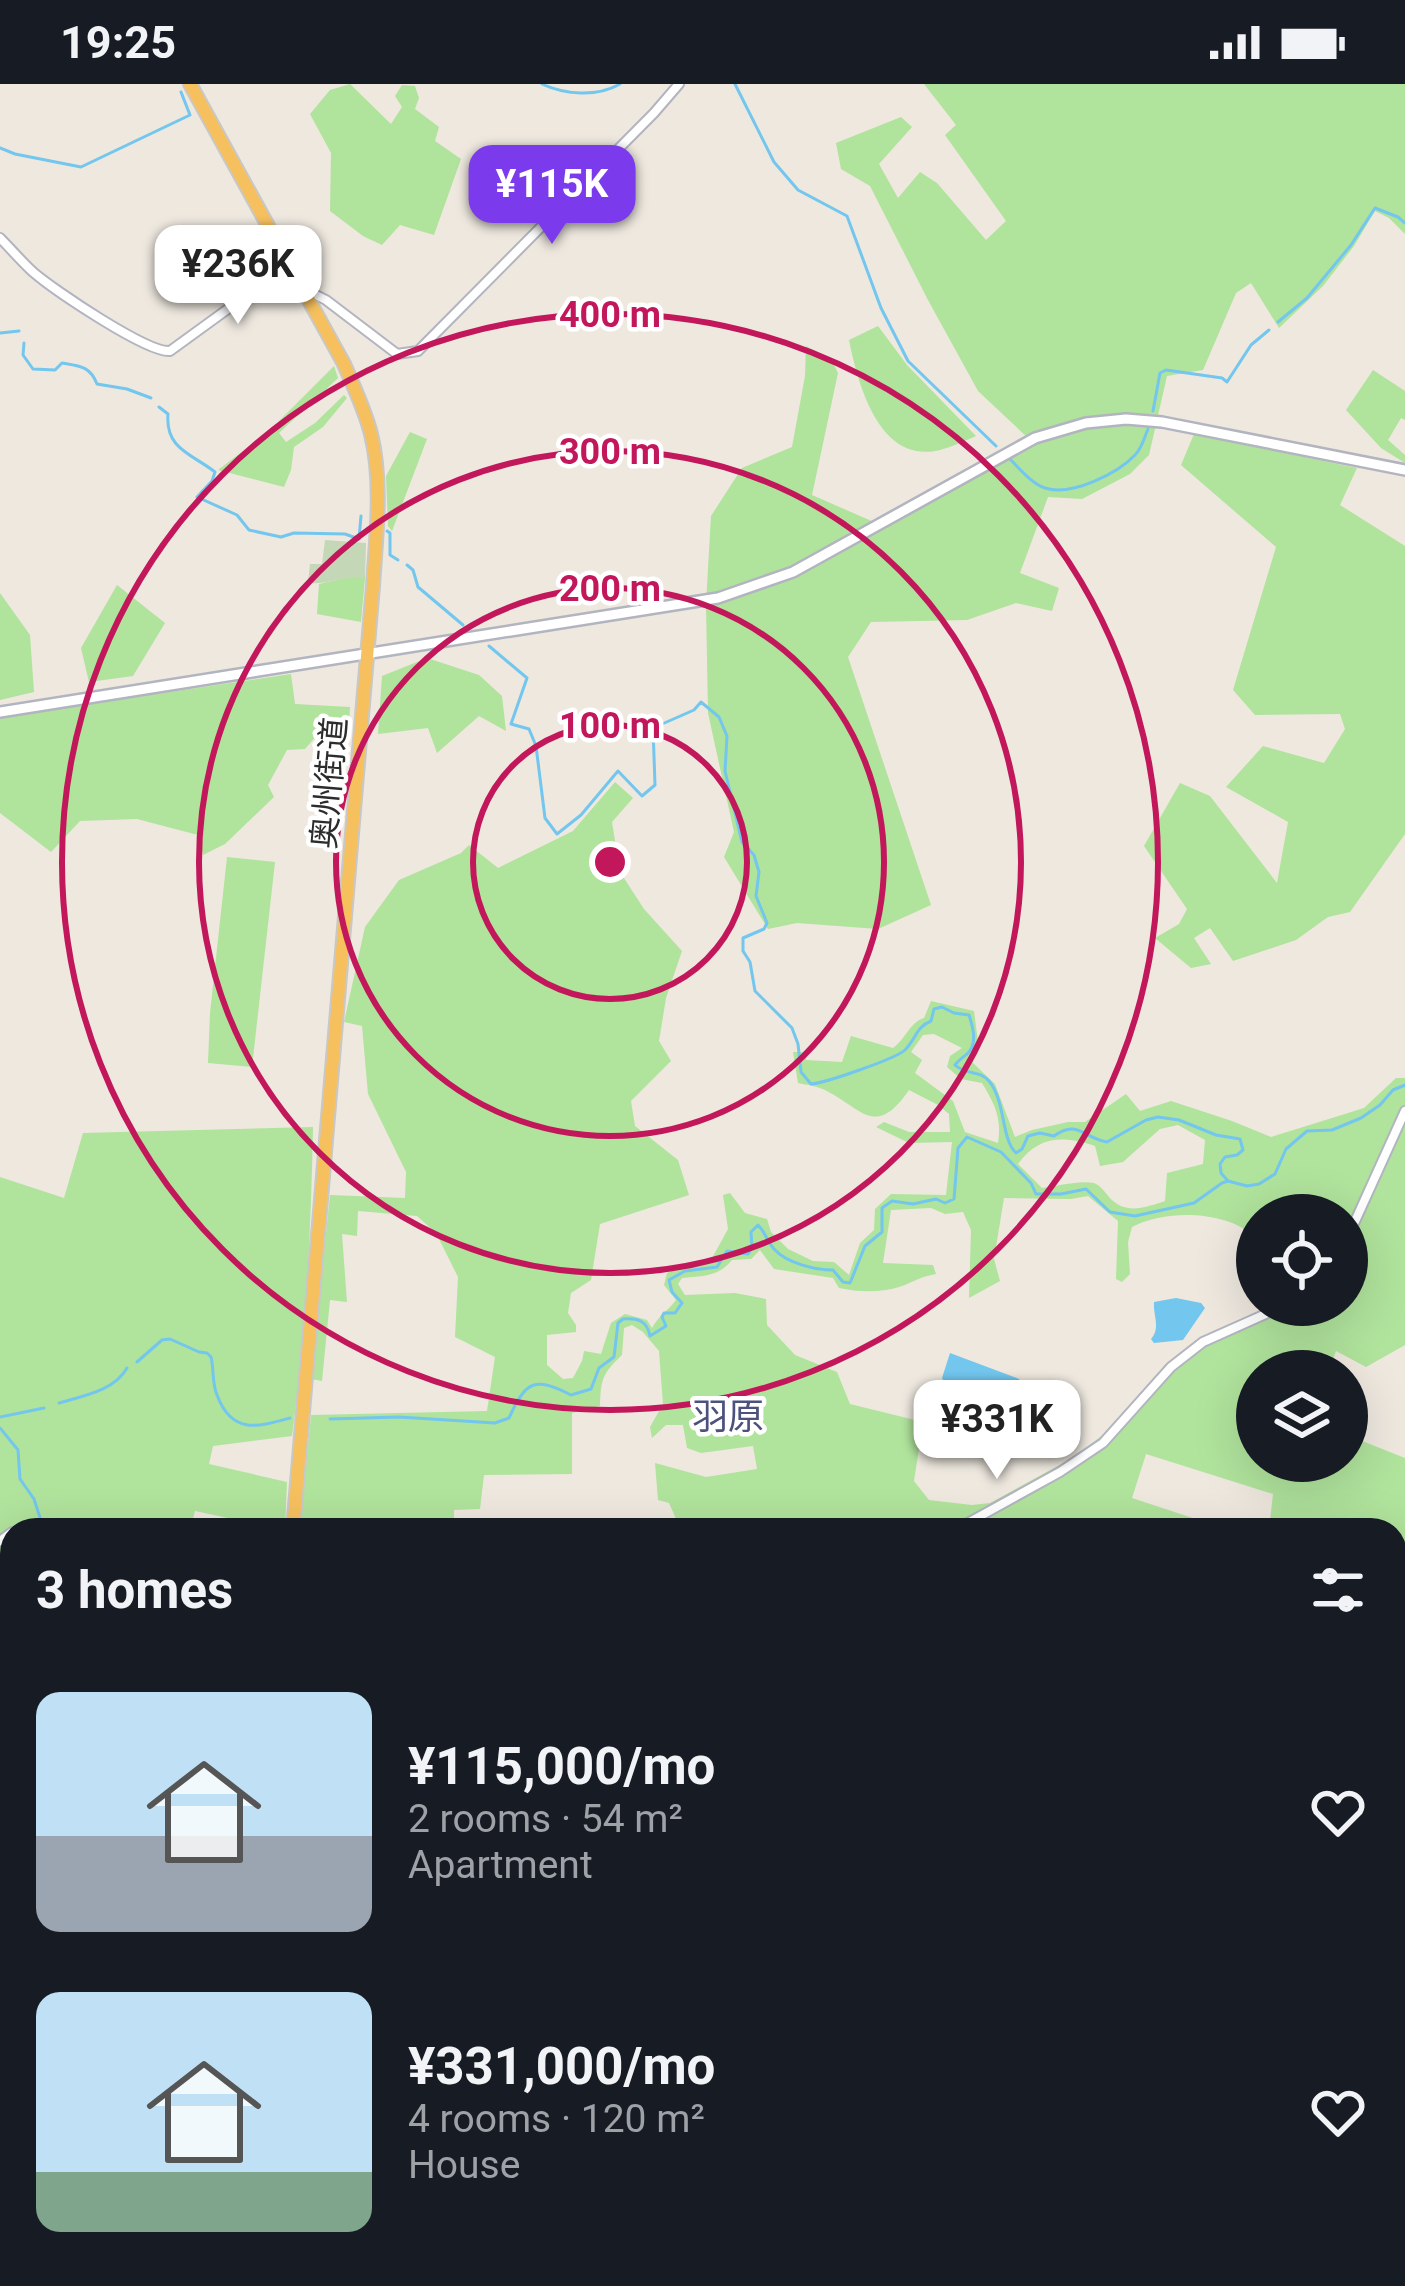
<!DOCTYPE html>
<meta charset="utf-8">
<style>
body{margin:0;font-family:Roboto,"Noto Sans JP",sans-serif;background:#242831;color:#f1f3f6;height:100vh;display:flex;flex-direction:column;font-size:45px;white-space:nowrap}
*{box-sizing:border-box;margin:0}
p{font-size:39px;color:#9ea1a6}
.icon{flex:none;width:66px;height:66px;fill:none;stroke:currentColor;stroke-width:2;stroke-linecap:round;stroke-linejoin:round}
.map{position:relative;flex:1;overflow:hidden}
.panel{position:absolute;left:0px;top:1434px;width:1407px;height:768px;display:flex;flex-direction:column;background:#171b24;border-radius:36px 36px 0 0;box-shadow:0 12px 48px #0002}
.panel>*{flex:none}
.tools{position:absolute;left:1236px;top:1110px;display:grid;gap:24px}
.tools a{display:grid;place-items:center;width:132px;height:132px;border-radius:50%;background:#171b24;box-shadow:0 12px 48px #0002;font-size:60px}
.price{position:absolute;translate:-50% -102px;padding:0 27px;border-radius:24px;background:#fff;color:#222;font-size:39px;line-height:78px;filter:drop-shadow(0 3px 6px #0008)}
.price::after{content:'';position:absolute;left:50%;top:72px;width:36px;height:27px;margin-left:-18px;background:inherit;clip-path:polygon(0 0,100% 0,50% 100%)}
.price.selected{background:#7c3aed;color:#fff}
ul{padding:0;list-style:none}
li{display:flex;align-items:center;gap:36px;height:300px;padding:0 36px}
li span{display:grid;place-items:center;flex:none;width:336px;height:240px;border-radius:24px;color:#555}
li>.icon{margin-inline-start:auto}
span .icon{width:144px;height:144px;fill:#fffc;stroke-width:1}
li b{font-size:51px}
h2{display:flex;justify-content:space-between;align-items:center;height:144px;padding:0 36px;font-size:51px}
.status{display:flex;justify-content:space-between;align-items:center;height:84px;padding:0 60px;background:#171b24;direction:ltr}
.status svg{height:33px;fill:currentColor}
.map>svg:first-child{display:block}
</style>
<div class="status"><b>19:25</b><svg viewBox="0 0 49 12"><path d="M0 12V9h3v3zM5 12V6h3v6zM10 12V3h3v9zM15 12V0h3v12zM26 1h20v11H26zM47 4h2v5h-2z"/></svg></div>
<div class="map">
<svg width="1405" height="2202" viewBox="0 0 1405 2202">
<rect width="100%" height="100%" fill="#eee8df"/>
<!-- green -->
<g fill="#b0e39c" fill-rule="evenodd">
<polygon points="350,0 391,40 402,23 395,12 402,1 415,2 419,14 415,25 439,43 435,57 461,75 434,151 400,141 382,161 363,152 330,127 331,69 310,30 330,6"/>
<polygon points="924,0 1405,0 1405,150 1389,134 1375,127 1354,162 1323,202 1279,244 1251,199 1236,209 1203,286 1167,292 1149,371 1130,390 1082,415 1048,413 1020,489 1059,504 1052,527 1016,519 967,536 871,538 848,573 931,821 878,845 797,839 768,845 724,773 734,748 708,629 706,520 711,432 742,384 792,363 805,292 806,262 831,275 838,289 812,411 883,442 1027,353 978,307 928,216 870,102 841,85 836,59 901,33 912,43 879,80 898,114 920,88 937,99 986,156 1006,137 945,51 956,41"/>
<path d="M878 242 907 281 976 352C964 357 952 363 940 366 879 381 858 300 849 256Z"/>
<polygon points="334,282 338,294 279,349 286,358 315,339 344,311 347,314 323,343 294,363 291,386 284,403 218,386 268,348"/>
<polygon points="1373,286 1405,307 1405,336 1401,334 1388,356 1405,371 1405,379 1381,364 1346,326"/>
<polygon points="410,348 427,355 392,447 388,442 386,392"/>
<polygon points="1194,350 1357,384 1340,421 1405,462 1405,750 1350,828 1328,833 1296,856 1233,877 1210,844 1194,854 1211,880 1191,884 1155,854 1179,840 1187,825 1144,762 1180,699 1210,712 1277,799 1288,738 1226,703 1263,662 1324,679 1345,645 1340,630 1255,631 1233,606 1276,463 1181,381"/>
<polygon points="354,492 365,494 361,538 317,530 319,500"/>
<polygon points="117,501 165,539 133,592 89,598 81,564"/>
<polygon points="0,509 30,551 34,608 0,616"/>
<polygon points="427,574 479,591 502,612 506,647 479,632 437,669 428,644 378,650 382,592"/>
<polygon points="291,590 295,620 350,623 349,640 325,642 305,665 287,666 268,701 274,713 225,760 203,771 198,751 137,735 80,737 51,768 0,729 0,633"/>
<path d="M615 698 633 714 612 738 620 788 644 825 682 867 666 914 659 957 671 977 631 1017 635 1042 678 1076 689 1111 600 1140 591 1196 571 1209 568 1229 576 1241V1248L547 1251V1281L563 1295 573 1294 582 1277 584 1267 601 1270 611 1239 625 1230 647 1236 652 1244C659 1231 668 1227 676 1216L664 1201 667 1189 686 1180 711 1176 728 1145 723 1111 730 1109 745 1129 767 1135 771 1148 788 1165 813 1177 834 1178 849 1191 860 1159 874 1146 875 1125 891 1110 946 1111 952 1058 909 1059 876 1043 884 1038 909 1048H950L949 1030 938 1021 909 1006C876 1054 863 1026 827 1007 817 1002 808 1001 798 999L793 968H805L806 976 842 978 851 952 893 964C906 955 909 939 924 934L931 917 974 927 978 958 971 972 973 979 995 1000 1015 1053 1032 1046 1068 1038H1085L1126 1010 1140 1027 1171 1017 1232 1037 1271 1053 1364 1024 1396 994H1405V1261L1366 1283 1336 1267 1329 1287H1257V1377H1347V1351L1405 1374V1550L1395 1552V1446H1269L1273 1410 1146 1370 1132 1414 1205 1438 1207 1446H681L669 1419 658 1416 655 1379 706 1393 757 1385 753 1362 701 1369 687 1364 683 1341H666L652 1354 650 1343 663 1320 659 1267 643 1248 632 1241 624 1244 622 1271C602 1290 601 1295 600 1322L572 1329V1390L484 1391 480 1425 454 1426V1446H300L311 1331 487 1327 495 1273 455 1253 458 1193 436 1149 417 1132 358 1127 357 1152 342 1150 347 1218 330 1216 322 1297 311 1295 330 1111 405 1114 406 1088 368 1010 362 942 344 938 365 843 399 796 461 769 469 761 498 784 573 747ZM934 950 962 964 950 972 947 983 961 995 982 999C995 1020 1002 1035 998 1059L965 1048 953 1017 915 989 922 976 911 968 923 951ZM1178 1041 1205 1056 1203 1080 1167 1089 1165 1117C1144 1124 1125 1131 1109 1113 1104 1107 1101 1102 1094 1099 1080 1096 1057 1102 1042 1104L1018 1080C1038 1052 1063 1051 1095 1062L1100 1082 1123 1078 1160 1045ZM1088 1112 1118 1137 1116 1195 1122 1198 1130 1190 1128 1158 1132 1143C1167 1125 1228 1126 1257 1155V1131H1347V1221H1273L1195 1257 1165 1281 1104 1350 1074 1373 990 1419 972 1421 929 1416 914 1397 923 1338 850 1320 837 1288 795 1271 767 1241 766 1215 735 1209 685 1211 678 1200 682 1194C703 1192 718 1193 732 1176L751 1175 760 1166 774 1185 833 1194 839 1204C858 1208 880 1209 899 1203 914 1198 919 1193 936 1190L933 1181 883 1179 891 1126 931 1124 945 1130 963 1128 971 1146 969 1214 1000 1197 994 1175 1004 1114 1071 1115Z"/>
<polygon points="227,773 275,778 252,983 208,979 210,929"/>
<path d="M313 1043C311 1146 306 1250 292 1352L213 1362 209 1380 287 1398 285 1446 195 1427 190 1446H12V1568L0 1564V1093L64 1114 83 1049Z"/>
<polygon points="1405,1696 1405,1916 1403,1919 1405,1925 1405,1982 1395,1992 1395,1701"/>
<polygon points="12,1979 12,2190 134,2190 132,2202 0,2202 0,2004"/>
<polygon points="419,2190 810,2190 805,2202 450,2202"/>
<polygon points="933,2190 1362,2190 1364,2202 930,2202"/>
</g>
<!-- cemetery -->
<path fill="#c4d7b6" d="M325 456 366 459 365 494C345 491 327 501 308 499L310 480H322Z"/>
<!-- water -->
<g fill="#73c6ee">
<path d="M1176 1214 1201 1219 1205 1224 1183 1256 1154 1259 1151 1255C1161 1244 1153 1232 1154 1218Z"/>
<polygon points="950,1269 1019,1295 1024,1304 997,1310 992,1319 946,1301 942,1294"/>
</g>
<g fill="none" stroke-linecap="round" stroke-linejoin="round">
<!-- stream -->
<g stroke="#73c6ee" stroke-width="3">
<path d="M542 0C565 11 598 13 620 0"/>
<polyline points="735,0 774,78 798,106 847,132 881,224 908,277 996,362"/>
<polyline points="0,64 15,70 81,83 190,31 181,8"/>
<polyline points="1278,238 1307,214 1351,161 1375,124 1398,133 1405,139"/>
<polyline points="0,249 19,247"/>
<path d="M24 259 23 271 33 285 55 286 62 279C80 282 90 282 97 300L127 305 151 314"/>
<path d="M159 323 168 330C165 365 192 370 215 388L212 397 197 413 237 431 249 446 281 453 294 449 345 450 359 455 361 432"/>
<polyline points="1153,327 1160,289 1166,286 1222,294 1227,298 1251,261 1269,246"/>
<path d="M1008 373C1018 383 1032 400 1045 404 1071 413 1118 389 1135 371 1142 364 1144 354 1148 345"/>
<polyline points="387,447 390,449 390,471 398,476"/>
<polyline points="407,481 413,486 418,503 463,541"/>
<path d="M489 562 527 594 511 640 529 645 536 662 545 734 557 750 581 731 618 687 642 712 655 701 653 644 694 626 701 618 719 633 727 652 725 687 742 758 754 771 759 788 756 812 767 839 764 845 743 854V867L750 878 755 907 792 944 798 960 801 988 811 1000C825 999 895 975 905 966 916 955 916 943 931 937L934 925 942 923 954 929 969 931C973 943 978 961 967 970 962 974 958 977 955 981 965 991 980 986 989 997 1006 1018 1001 1055 1016 1069L1022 1065 1028 1052 1040 1049 1054 1052C1078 1035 1083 1054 1107 1058L1146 1036 1158 1033 1179 1036 1216 1051 1240 1055 1243 1066 1237 1071 1225 1073 1220 1080 1221 1089 1228 1097"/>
<path d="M137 1278 162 1256 170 1255 199 1268 207 1269 211 1273C214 1285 212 1300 217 1311 232 1351 258 1343 290 1334"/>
<path d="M59 1319C83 1312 114 1307 127 1284"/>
<polyline points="0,1333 44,1324"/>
<path d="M330 1335 399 1333 495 1339 509 1334C526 1297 534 1292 571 1311L591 1305 599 1284 614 1273 618 1239 623 1235C639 1234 647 1237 650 1252L666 1242 662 1233 664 1229H675L682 1219 672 1208 669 1196 685 1187 717 1183 727 1167 748 1170 752 1164 751 1148 758 1141C766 1149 767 1158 775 1166 787 1179 815 1186 833 1186L843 1198 850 1199 865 1162 882 1148V1124L892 1117 913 1120 936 1115 945 1119 954 1115 958 1064 967 1053 1001 1068 1031 1099 1036 1110H1061L1086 1105 1110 1128 1135 1132 1194 1119 1222 1099 1228 1097 1247 1102 1259 1100 1275 1090 1286 1065 1307 1047 1332 1046 1361 1034 1380 1021 1393 1006 1405 1001"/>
<polyline points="0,1344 18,1366 20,1395 34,1415 44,1446"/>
<polyline points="0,1609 12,1577"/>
<polyline points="394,2202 399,2190"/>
</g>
<defs>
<g id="minor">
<path d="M0 154C11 165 21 177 33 188 54 206 147 269 170 267L258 203 292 183"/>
<polyline points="304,205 326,216 397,270 418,267 654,29 679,0"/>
<polyline points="1347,1155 1405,1027"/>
<polyline points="955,1446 1060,1388 1103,1359 1171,1283 1203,1258 1286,1221"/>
<polyline points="0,1457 12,1448"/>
<polyline points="0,1474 12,1483"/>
<polyline points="0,1562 12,1567"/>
<polyline points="0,1942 12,1953"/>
<polyline points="267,2190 277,2202"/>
</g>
<polyline id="tertiary" points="0,628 718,514 793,488 1035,354 1086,339 1126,335 1162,338 1405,386"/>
<g id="trunk">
<path d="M190 0 344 280C354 303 365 326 371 350 383 399 376 453 373 502L293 1446"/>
<polyline points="226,2202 229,2190"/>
</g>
</defs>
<!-- minor casing -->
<use href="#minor" stroke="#b2b4bf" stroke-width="12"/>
<!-- tertiary casing -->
<use href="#tertiary" stroke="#b2b4bf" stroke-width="14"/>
<!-- trunk casing -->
<use href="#trunk" stroke="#c8c8c8" stroke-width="16"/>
<!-- minor -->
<use href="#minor" stroke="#fff" stroke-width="8"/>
<!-- tertiary -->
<use href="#tertiary" stroke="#fff" stroke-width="9"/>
<!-- trunk -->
<use href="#trunk" stroke="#f6c05e" stroke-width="12"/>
</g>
<!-- distance rings -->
<g fill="none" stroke="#c2185b" stroke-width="6">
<circle cx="610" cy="778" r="137"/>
<circle cx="610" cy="778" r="274"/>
<circle cx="610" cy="778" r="411"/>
<circle cx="610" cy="778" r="548"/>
</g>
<g text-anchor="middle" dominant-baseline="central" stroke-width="9" stroke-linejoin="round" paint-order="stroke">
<!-- street labels -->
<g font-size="33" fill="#2c2c2c" stroke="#fff">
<text transform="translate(329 699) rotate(-85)">奥州街道</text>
</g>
<!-- neighbourhood labels -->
<g font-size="36" fill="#4c527d" stroke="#fff">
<text x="728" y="1333">羽原</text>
</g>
</g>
<circle cx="610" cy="778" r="18" fill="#c2185b" stroke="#fff" stroke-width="6"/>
<g font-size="36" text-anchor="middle" font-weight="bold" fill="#c2185b" stroke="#fff" stroke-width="9" stroke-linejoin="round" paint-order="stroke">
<text x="610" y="243">400 m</text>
<text x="610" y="380">300 m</text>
<text x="610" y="517">200 m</text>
<text x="610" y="654">100 m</text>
</g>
</svg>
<div class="tools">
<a><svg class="icon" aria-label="locate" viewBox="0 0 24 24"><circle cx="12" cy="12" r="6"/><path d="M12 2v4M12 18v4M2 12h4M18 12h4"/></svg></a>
<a><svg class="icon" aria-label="layers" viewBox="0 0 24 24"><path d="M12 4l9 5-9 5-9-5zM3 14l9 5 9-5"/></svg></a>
</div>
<b class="price selected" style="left:552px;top:163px">¥115K</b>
<b class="price" style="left:238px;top:243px">¥236K</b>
<b class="price" style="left:997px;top:1398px">¥331K</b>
<section class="panel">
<h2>3 homes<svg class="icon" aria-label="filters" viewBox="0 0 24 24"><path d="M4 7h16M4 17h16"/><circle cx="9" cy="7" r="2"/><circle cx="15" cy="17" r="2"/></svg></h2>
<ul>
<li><span style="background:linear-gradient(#bfe0f5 60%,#9aa5b1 0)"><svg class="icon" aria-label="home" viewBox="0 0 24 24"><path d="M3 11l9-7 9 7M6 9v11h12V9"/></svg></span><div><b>¥115,000/mo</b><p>2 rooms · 54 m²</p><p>Apartment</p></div><svg class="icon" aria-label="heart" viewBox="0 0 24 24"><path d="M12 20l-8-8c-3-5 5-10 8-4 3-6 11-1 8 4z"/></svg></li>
<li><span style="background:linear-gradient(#bfe0f5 75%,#7fa58c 0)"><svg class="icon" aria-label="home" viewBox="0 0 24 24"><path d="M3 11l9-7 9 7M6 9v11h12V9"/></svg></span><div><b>¥331,000/mo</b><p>4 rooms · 120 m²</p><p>House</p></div><svg class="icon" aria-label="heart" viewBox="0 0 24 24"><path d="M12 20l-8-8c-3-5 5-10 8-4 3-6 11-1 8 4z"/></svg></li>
</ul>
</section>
</div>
